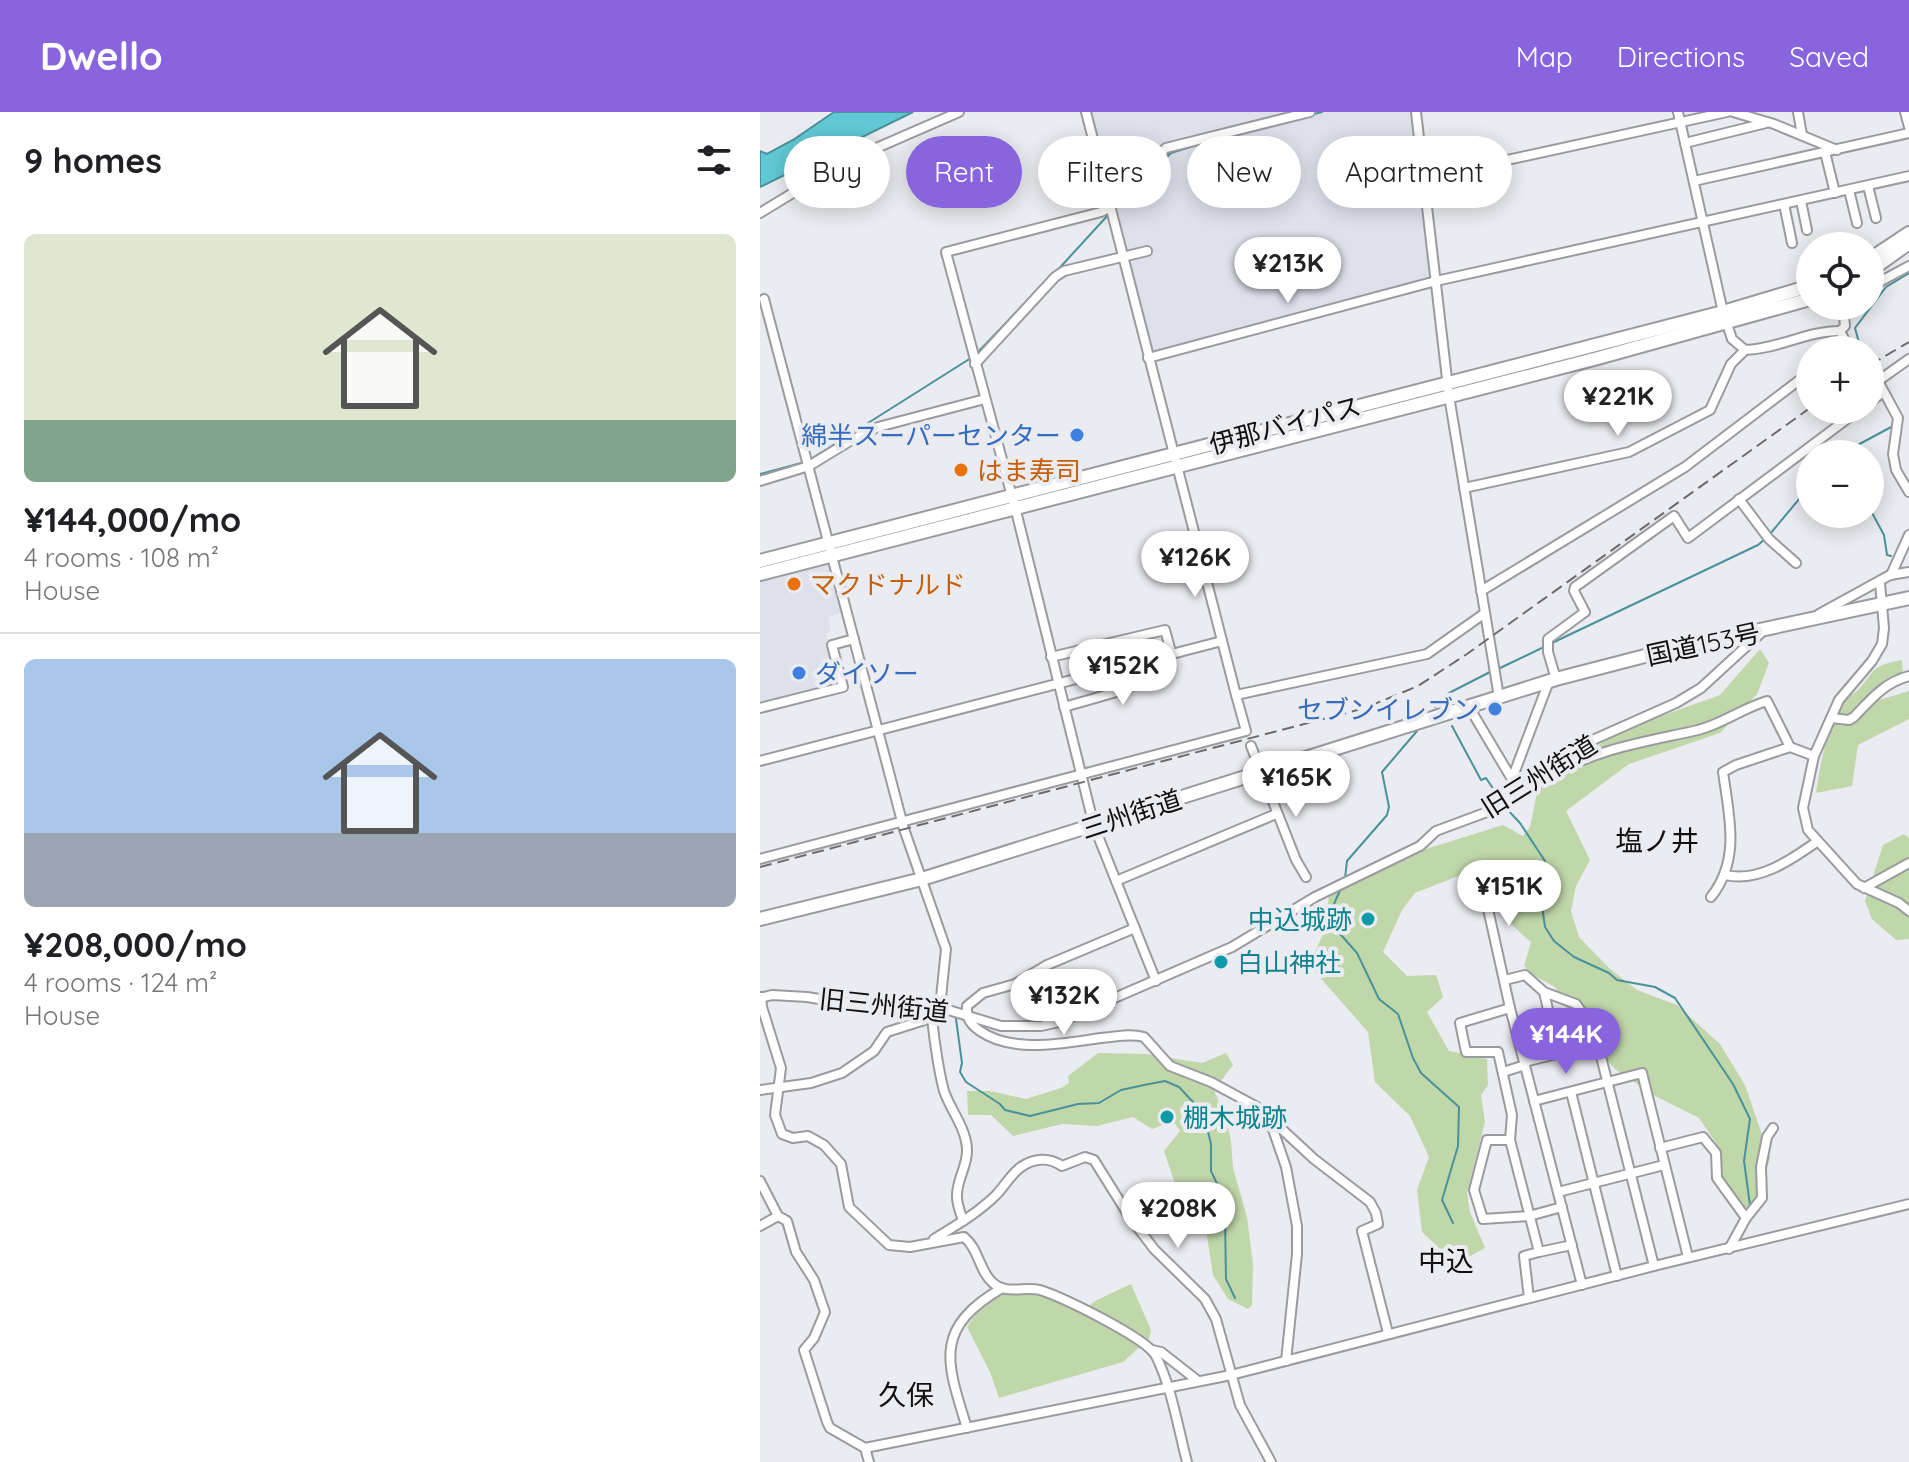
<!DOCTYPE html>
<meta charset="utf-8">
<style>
body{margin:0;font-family:Quicksand,"Noto Sans JP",sans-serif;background:#f2f2f2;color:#202124;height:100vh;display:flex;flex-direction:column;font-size:30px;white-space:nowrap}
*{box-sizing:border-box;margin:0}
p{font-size:26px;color:#757577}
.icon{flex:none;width:44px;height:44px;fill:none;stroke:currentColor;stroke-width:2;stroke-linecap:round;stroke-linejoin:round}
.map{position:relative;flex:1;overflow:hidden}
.side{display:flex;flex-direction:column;background:#fff;width:760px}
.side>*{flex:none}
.top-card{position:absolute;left:24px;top:24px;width:760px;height:72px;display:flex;gap:16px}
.tools{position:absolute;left:1036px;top:120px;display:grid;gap:16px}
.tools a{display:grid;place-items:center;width:88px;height:88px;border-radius:50%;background:#fff;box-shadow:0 4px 20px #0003;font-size:40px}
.price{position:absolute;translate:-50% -68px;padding:0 18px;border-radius:28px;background:#fff;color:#222;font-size:26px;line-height:52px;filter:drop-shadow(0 2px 4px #0008)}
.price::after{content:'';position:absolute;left:50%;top:48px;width:24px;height:18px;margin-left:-12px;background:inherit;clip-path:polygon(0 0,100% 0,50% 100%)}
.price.selected{background:#8864df;color:#fff}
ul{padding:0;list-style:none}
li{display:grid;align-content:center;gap:16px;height:424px;padding:0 24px}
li+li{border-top:2px solid #e0e0e0}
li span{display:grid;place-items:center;height:248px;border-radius:12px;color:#555}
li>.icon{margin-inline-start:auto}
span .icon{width:144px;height:144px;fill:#fffc;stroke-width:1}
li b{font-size:34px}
h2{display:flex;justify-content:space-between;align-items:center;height:96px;padding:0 24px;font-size:34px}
.pill{padding:0 28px;border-radius:36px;background:#fff;box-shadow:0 4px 20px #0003;font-size:28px;line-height:72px}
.pill.selected{background:#8864df;color:#fff}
header{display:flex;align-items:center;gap:48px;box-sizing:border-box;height:112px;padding:0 40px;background:#8864df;color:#fff}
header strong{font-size:38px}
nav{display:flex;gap:44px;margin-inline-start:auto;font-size:28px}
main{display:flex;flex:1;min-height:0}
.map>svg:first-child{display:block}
</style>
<header>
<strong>Dwello</strong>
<nav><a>Map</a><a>Directions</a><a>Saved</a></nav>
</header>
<main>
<section class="side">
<h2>9 homes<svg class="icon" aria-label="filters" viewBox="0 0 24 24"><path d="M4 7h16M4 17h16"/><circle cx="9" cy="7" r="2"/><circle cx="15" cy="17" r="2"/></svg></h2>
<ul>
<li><span style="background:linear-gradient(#dfe7d0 75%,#7fa58c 0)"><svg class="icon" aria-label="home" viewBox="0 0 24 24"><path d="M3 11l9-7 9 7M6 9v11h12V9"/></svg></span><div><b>¥144,000/mo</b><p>4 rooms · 108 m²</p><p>House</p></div></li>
<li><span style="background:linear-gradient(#a9c7e8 70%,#9aa5b1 0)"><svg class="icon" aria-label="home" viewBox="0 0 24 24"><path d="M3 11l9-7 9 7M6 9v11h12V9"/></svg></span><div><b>¥208,000/mo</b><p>4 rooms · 124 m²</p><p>House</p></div></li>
</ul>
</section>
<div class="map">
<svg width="1149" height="1350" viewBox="0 0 1149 1350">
<rect width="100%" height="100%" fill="#ebecf1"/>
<!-- built -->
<g fill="#dee0ec">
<polygon points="325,0 652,0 671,166 391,244"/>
<polygon points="70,450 83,497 80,497 81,501 68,505 71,519 66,522 78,572 0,594 0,469"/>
</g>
<!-- green -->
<g fill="#c0d7aa">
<path d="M1000 537 1009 551 997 582 960 621 869 652 806 699 830 748 816 774 811 799 819 825 849 856 877 878 917 893 960 932 985 973 1010 1046 994 1100C956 1075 951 1081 958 1034L939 1006 895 984 855 957 816 914 795 875 773 863 764 854 771 830C738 802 742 800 737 758L711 759 655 781 642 798 623 840 647 864 676 863 683 885 667 900 689 939 727 947 728 973 721 983 725 1010 707 1081 710 1100 725 1136 696 1152 662 1120 657 1078 669 1045 650 1004 615 970 608 920 549 853 564 820 569 783 650 742 743 713 763 724 770 715 778 676 818 646 862 618 960 583Z"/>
<path d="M1142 548 1143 561 1119 588 1149 579V607L1098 633 1092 674 1056 681C1060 653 1068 607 1088 586 1091 583 1095 581 1098 578 1117 557 1110 554 1142 548Z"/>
<polygon points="1144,722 1149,726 1149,827 1136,828 1112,807 1105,789 1123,733"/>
<polygon points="338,941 386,942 442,951 466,941 473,953 454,978 466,1007 471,1029 473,1056 487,1105 493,1152 492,1193 488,1197 468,1187 453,1163 445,1111 432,1095 407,1107 415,1072 404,1039 420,1019 413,1009 392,1017 373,1005 337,1014 302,1012 253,1024 231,1003 208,1003 207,979 230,979 266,987 301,976 309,971 308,964"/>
<path d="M371 1172 391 1218 389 1227 363 1250 239 1286 230 1260 207 1215C242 1161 270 1181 321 1199L337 1188Z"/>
</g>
<!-- water -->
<polygon fill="#61c9d5" stroke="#49929a" stroke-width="2" points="74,0 153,0 0,75 0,39 7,42 33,28"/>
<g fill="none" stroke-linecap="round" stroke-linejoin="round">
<!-- stream -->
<g stroke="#49929a" stroke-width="2">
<polyline points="554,2 562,0"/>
<polyline points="354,97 411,41 443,31"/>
<polyline points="294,162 349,102"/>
<polyline points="1101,238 1095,216 1126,175 1149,161"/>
<polyline points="216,242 267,189"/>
<polyline points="1110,253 1116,263"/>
<polyline points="1081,342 1133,314"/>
<polyline points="51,347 211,246"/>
<polyline points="0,362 45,350"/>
<polyline points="1110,397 1124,423 1127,443 1131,444"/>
<polyline points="1010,422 1050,374"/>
<polyline points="792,531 998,433 1005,427"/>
<polyline points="738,557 786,534"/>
<polyline points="675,595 689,581 732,559"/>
<polyline points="692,614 721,668 726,666 740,687"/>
<polyline points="745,695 760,711 785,749 782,794 785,815 794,829 814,845 849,861 857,868 895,875 915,886 973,972 990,1007 984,1049 990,1093"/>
<polyline points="585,766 587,749 627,703 629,695 622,660 657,619"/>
<polyline points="582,774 570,801 574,815 597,841 619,887 638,902 653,946 661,961 699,995 698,1034 682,1088 693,1111"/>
<polyline points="196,907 202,951 200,960 206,970 240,992 245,998 270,1004 318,992 339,991 361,978 384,973 405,969 419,975 433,990 446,1011 451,1032 451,1059 461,1080 465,1103 466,1167 475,1186"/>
</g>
<defs>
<g id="minor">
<polyline points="326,0 476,583 667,542 725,501"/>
<polyline points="656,0 689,284 739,585"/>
<path d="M918 0 963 200 972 227 985 238C1018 237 1047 219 1080 219"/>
<polyline points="973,0 1014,12 1077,38"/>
<polyline points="1038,0 1042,23"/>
<polyline points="1145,0 1149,15"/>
<polyline points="925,31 1006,11"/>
<polyline points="1065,40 1075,81"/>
<polyline points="665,66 967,0"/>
<polyline points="934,69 1149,21"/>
<polyline points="1108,74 1116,106"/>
<polyline points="1089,78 1097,111"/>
<polyline points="1041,89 1047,118"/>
<polyline points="1024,92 1032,131"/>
<polyline points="0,101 82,51 199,0"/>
<polyline points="1110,175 1149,154"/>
<polyline points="4,187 144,717 186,837 180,895"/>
<polyline points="1080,219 1085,214 1083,194"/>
<polyline points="1080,219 1090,238"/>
<polyline points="388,246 676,169 1149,64"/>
<polyline points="215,252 295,165 304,159 387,139"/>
<polyline points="1110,266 1118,269 1138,306 1133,342 1136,358 1149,380"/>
<polyline points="1118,269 1149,247"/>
<polyline points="1110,290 1122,281"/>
<polyline points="0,369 49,354 90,329 118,315 225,287"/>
<polyline points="704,376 869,340 950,298 971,252 985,238"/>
<polyline points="979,387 1009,427 1036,451"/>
<polyline points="1131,463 1149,423"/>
<polyline points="1120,471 1124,516 1122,532 1112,549 1079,588 1054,644 1043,696 1048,718 1097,772 1139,791 1149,799"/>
<polyline points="721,479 925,355 1050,260"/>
<polyline points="1059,502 1130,463 1149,460"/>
<polyline points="328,538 334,561"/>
<polyline points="291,545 405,518 411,540"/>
<polyline points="796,567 788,540 788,527 825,500 814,479 815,475 914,404 928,426 1099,298"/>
<polyline points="304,595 367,577 361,554"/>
<polyline points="709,595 759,679"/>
<polyline points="0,596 83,575 72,533 94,527"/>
<path d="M1071 606 1089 608 1094 605C1111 587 1125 570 1149 564"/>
<polyline points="491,634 536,748 546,765"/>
<polyline points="0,649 462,529"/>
<polyline points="752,667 789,569"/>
<path d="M782 669C832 637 881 631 938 618 962 612 983 596 1007 589L1030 635"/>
<polyline points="0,747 486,619 476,583"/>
<path d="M965 763C998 771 1031 748 1058 729"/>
<polyline points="356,769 516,702"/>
<polyline points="722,770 750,896 822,1173"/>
<polyline points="1104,776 1149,751"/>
<path d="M951 785C981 747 969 704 963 660L976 653 1030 635 1054 644"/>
<path d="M375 816 287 853 255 872 223 881 207 894C206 906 210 912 220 919 253 942 304 931 341 926 355 925 369 921 384 925L410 954 451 970 499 996 554 1047 610 1090 616 1101 618 1112 602 1119 628 1221"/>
<polyline points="745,868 765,863 784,880 816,892 834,917 894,1154"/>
<polyline points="396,869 334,714 257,403 186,140 341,100 349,96 406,36 550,0"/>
<polyline points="784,880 798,941"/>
<path d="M1 885 2 895 21 956 15 1003 22 1022 33 1026 48 1024 64 1033 81 1052 89 1095 129 1133 150 1135 204 1125C219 1137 219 1159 233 1171 246 1183 265 1174 280 1178 302 1185 387 1226 396 1244 412 1276 418 1316 427 1350"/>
<polyline points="0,886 12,883 47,885 126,898 172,893 241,914 281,914 299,910 472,835 555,785 660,734 676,719 727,700 835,627 916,591 941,576 1003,519"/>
<path d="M172 893C171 911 179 961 184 979 191 999 206 1016 207 1037 208 1054 196 1068 197 1085 197 1093 201 1102 203 1109"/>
<polyline points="750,896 700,911 706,940 738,940 752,1003 750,1028 727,1028 714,1078 723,1107 769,1104 802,1095"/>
<polyline points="764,950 837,932"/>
<polyline points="743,960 765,953"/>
<polyline points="0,978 51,971 82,961 114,939 127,920 171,906"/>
<polyline points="811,980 857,1164"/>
<polyline points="774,989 882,961 928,1145"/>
<polyline points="509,1006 526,1055 537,1114 537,1142 526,1249"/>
<polyline points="750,1028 779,1140 764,1144 769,1186"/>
<polyline points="900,1036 943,1025 956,1041 957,1066 986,1106 969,1137"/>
<polyline points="0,1069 18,1104 27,1109 36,1140 54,1168 65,1200 54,1226 44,1238 67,1310 70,1316 105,1336"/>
<polyline points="798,1080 904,1053"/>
<polyline points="986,1106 1002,1086 1001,1055 1007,1025 1013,1016"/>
<polyline points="0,1114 18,1104"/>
<path d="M174 1127C195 1114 218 1101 236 1083 244 1075 251 1062 261 1055 274 1046 289 1045 302 1054L325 1045 334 1048 369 1104 394 1137 445 1187 456 1207 480 1293 511 1350"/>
<polyline points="779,1140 812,1133"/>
<polyline points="392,1238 401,1240 438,1269"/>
<path d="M207 1316C187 1251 172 1217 242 1176"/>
<polyline points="109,1350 105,1336 471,1263 894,1154 1149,1092"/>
</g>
<g id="highway">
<polyline points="1110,147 1149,121"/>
<polyline points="1110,159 1149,131"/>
<polyline points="0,449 963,200 1050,174"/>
<polyline points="0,462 838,246 1050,187"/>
<polyline points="0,807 162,767 796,567 912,537 1149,486"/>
</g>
</defs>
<!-- minor casing -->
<use href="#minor" stroke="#9a9b9f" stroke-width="12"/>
<!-- highway casing -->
<use href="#highway" stroke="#9a9b9f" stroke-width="16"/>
<!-- minor -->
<use href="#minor" stroke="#fff" stroke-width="8"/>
<!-- highway -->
<use href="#highway" stroke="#fff" stroke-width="12"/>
<!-- rail -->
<g stroke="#6c6c6f" stroke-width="2" stroke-dasharray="12 6" stroke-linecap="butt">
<polyline points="1110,253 1149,230"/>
<polyline points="0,755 605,596 658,574 707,542 1050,296"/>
</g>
</g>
<!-- markers -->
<g fill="#3f7fe0" stroke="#ebecf1" stroke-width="3">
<circle cx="317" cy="323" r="8"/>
<circle cx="39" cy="561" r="8"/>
<circle cx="735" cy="597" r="8"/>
</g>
<g fill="#e8710a" stroke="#ebecf1" stroke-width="3">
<circle cx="201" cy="358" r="8"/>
<circle cx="34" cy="472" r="8"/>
</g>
<g fill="#0f9aa8" stroke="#ebecf1" stroke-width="3">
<circle cx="608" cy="807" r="8"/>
<circle cx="461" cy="850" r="8"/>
<circle cx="407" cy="1005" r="8"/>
</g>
<g text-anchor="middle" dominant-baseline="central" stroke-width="8" stroke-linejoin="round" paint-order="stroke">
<!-- street labels -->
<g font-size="26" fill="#101012" stroke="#ebecf1">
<text transform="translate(525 313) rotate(-15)">伊那バイパス</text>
<text transform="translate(943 532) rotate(-12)">国道153号</text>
<text transform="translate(779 664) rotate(-32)">旧三州街道</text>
<text transform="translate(371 702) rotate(-18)">三州街道</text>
<text transform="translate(124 893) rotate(6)">旧三州街道</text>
</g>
<!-- shop labels -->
<g font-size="26" fill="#366cbe" stroke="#ebecf1" text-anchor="end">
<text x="301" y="323">綿半スーパーセンター</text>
<text x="55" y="561" text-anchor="start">ダイソー</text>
<text x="719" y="597">セブンイレブン</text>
</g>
<!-- food labels -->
<g font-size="26" fill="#c56008" stroke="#ebecf1" text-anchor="start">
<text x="217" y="358">はま寿司</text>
<text x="50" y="472">マクドナルド</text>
</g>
<!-- culture labels -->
<g font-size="26" fill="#0d838f" stroke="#ebecf1" text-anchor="start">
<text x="592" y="807" text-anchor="end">中込城跡</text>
<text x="477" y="850">白山神社</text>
<text x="423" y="1005">棚木城跡</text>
</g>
<!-- neighbourhood labels -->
<g font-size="28" fill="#101012" stroke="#ebecf1">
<text x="897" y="728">塩ノ井</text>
<text x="686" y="1148">中込</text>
<text x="146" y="1282">久保</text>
</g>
</g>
</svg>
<div class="tools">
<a><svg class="icon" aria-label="locate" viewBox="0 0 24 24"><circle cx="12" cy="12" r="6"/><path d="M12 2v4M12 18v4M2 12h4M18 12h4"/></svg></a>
<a>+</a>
<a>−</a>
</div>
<b class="price" style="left:528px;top:193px">¥213K</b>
<b class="price" style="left:858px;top:326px">¥221K</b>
<b class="price" style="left:435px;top:487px">¥126K</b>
<b class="price" style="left:363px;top:595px">¥152K</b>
<b class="price" style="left:536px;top:707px">¥165K</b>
<b class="price" style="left:749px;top:816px">¥151K</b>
<b class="price" style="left:304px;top:925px">¥132K</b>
<b class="price selected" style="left:806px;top:964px">¥144K</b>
<b class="price" style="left:418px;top:1138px">¥208K</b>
<div class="top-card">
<a class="pill">Buy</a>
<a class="pill selected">Rent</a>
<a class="pill">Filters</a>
<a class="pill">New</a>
<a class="pill">Apartment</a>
</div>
</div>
</main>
